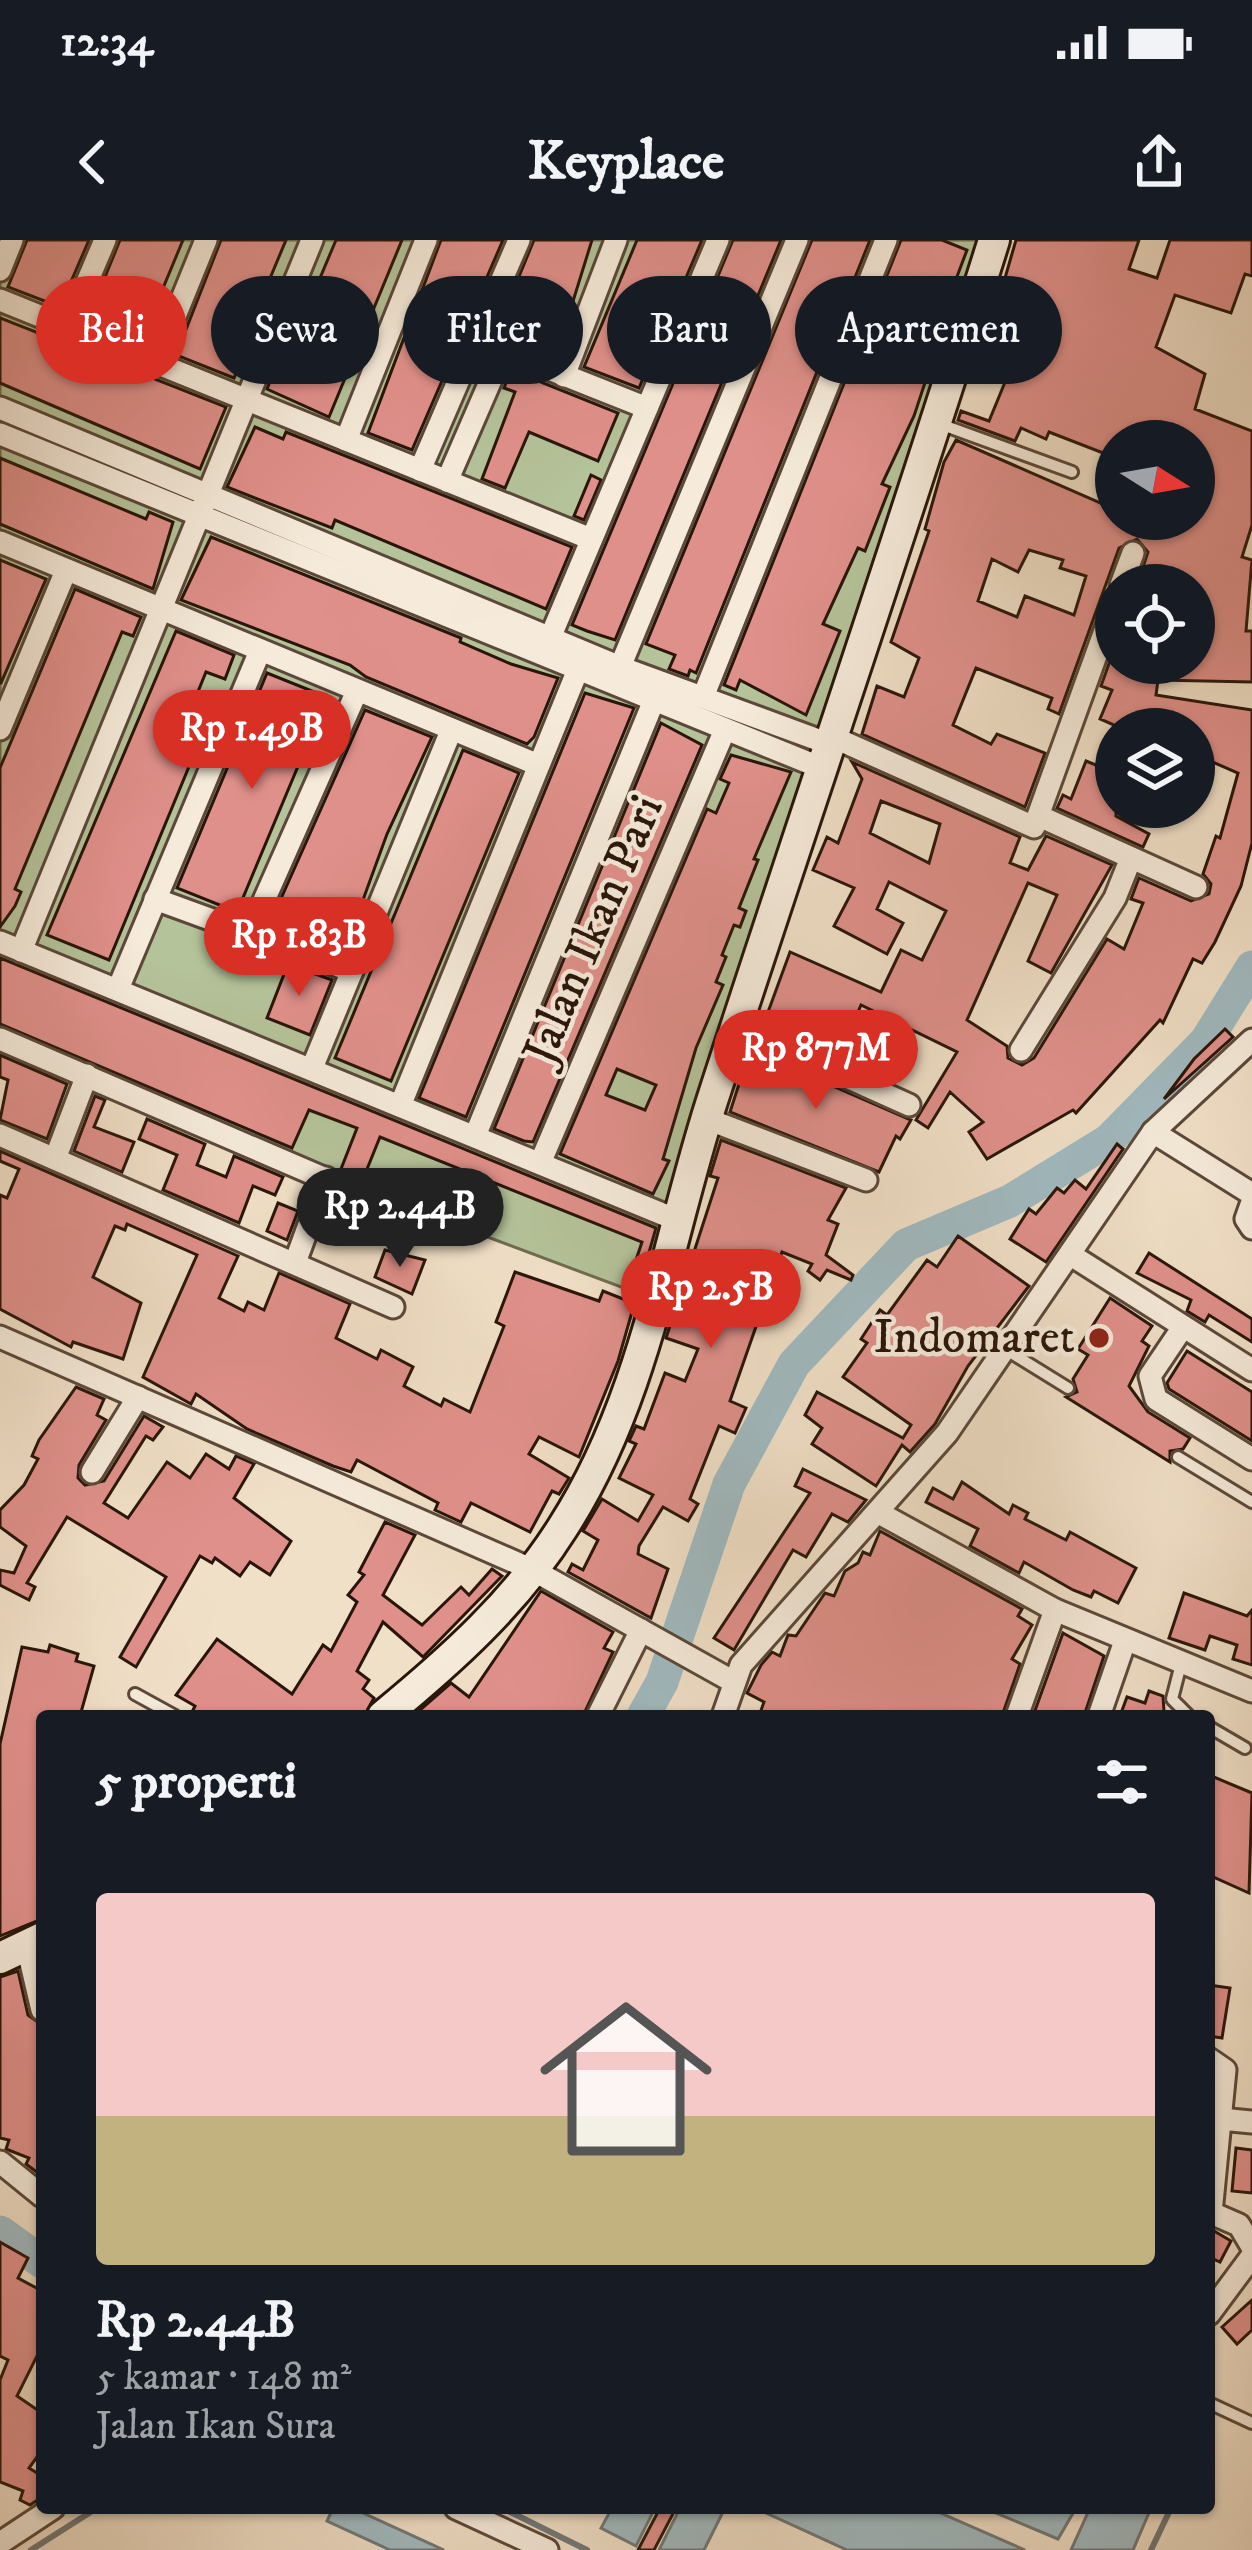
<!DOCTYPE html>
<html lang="id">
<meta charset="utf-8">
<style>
body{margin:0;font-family:"IM FELL DW Pica",serif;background:#20242c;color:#f1f3f6;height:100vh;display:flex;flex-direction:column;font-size:45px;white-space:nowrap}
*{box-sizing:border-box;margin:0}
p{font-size:39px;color:#9ea1a6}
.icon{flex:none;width:66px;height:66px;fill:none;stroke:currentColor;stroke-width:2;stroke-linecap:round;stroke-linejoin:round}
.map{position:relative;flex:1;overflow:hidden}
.panel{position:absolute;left:36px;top:1470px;width:1179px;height:804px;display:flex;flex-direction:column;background:#171b24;border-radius:12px;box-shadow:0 3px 9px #0004}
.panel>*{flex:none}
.hud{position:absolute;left:36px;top:36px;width:1182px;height:108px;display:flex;gap:24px}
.needle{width:78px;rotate:101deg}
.tools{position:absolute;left:1095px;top:180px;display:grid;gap:24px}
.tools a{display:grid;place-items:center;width:120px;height:120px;border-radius:50%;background:#171b24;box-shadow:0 3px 9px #0004;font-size:60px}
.price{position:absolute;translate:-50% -102px;padding:0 27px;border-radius:42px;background:#d93025;color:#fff;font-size:39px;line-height:78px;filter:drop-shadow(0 3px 6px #0008)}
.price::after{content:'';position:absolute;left:50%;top:72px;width:36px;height:27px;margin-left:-18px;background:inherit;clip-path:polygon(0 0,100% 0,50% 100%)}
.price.active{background:#222;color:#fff}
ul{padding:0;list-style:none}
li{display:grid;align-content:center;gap:24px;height:636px;padding:0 60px}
li span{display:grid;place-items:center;height:372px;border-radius:12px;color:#555}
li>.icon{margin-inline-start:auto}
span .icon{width:216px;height:216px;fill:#fffc;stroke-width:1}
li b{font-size:51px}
h2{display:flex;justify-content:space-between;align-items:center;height:144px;padding:0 60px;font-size:51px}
.tag{padding:0 42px;border-radius:54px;background:#171b24;box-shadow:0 3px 9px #0004;font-size:42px;line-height:108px}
.tag.active{background:#d93025;color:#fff}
.status{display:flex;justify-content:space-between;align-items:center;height:84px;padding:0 60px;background:#171b24;direction:ltr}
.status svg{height:33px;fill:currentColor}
header{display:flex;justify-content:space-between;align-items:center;height:156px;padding:0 60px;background:#171b24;font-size:54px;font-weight:700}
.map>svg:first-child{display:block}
</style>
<div class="status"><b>12:34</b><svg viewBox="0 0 49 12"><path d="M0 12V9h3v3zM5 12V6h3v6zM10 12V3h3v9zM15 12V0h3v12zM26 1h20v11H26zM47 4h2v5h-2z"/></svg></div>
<header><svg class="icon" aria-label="back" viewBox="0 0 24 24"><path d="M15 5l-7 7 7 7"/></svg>Keyplace<svg class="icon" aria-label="share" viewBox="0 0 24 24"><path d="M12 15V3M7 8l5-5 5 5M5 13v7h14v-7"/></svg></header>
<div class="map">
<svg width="1252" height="2310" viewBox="0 0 1252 2310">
<rect width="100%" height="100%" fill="#f1e0c8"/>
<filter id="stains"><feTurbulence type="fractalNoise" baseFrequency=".00167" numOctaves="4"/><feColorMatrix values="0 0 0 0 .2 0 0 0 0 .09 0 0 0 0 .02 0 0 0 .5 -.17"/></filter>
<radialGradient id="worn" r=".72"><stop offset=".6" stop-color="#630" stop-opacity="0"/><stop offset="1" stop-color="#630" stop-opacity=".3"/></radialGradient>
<!-- green -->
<polygon fill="#b5c39a" stroke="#6f6c52" stroke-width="3" points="0,0 994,0 656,1060 0,815"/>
<!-- water -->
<g fill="#a1bac1" stroke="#717878" stroke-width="3">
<polygon points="333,2268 352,2268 444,2310 390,2310 327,2281"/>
<polygon points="612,2268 655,2268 636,2306 601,2288"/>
<polygon points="680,2268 725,2268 704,2310 659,2310"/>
<polygon points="755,2268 929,2268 1025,2310 847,2310"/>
<polygon points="984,2268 1076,2268 1058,2299"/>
<polygon points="1090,2268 1151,2268 1133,2310 1071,2310"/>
</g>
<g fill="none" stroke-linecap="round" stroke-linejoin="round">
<!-- stream -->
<g stroke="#717878" stroke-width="6">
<polyline points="502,2268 587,2310"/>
<polyline points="31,2310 97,2268"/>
<polyline points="1151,2310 1171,2268"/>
</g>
<!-- river -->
<g stroke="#a1bac1" stroke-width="33">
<polyline points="643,1476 662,1442 729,1244 794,1124 906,1005 1010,961 1109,900 1206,801 1252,727"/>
<polyline points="0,1992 42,2022"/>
</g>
</g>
<!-- building -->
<g fill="#e0908b" stroke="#29150a" stroke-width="3" fill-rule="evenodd">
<polygon points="27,0 89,0 60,67 8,47"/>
<polygon points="120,0 183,0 141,101 88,79"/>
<polygon points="221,0 286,0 238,115 243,117 234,138 176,115"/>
<polygon points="336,0 402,0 329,177 267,149 277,124 283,126"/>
<polygon points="441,0 503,0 412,210 368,193"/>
<polygon points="534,0 592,0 556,116 496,92"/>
<polygon points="637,0 702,0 639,148 584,127"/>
<polygon points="733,0 781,0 615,400 587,391 572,385"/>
<polygon points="812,0 870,0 696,433 690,430 688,436 669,429 675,415 646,404"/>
<polygon points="901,0 942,0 967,10 935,95 940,97 914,176 882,244 890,247 865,311 858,308 823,384 840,391 806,475 740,440 736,450 724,445"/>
<path d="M1016 0H1139L1129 29 1157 38 1170 0H1252V36L1245 34 1231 73 1175 55 1156 107 1205 134 1195 169 1252 191V285L1242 317 1252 320 1246 391H1252V442L1158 440 1156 455 1252 470V603L1241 646 1215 702 1202 723 1193 719 1163 783 1160 780 1076 873 1073 870 987 919 969 892 983 882 950 852 928 888 916 880 957 812 861 765 845 803 790 780 787 793 764 783 790 712 881 752 901 710 922 720 946 671 889 642 877 669 903 683 887 714 834 686 854 648 813 630 827 597 838 603 862 539 852 522 1020 597 1010 623 1028 630 1046 596 1112 625 1051 733 1028 721 1057 655 1028 643 967 780 1007 806 1008 818 1022 825 1034 818 1107 699 1124 709 1143 663 1131 659 1139 638 1191 661 1209 654 1211 644 1203 634 1216 596 1220 598 1238 533 1194 514V489H1123L1100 479 1112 450 1101 446 1116 404V423H1170L1187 431 1194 423V345H1137L1148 312 1137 299 1119 308 1059 474 1048 469 1052 458 976 428 953 485 991 504 997 494 1045 513 1025 567 862 494 877 446 904 457 919 418 891 402 929 291 925 289 944 222 956 200 1103 264 1116 271V279H1194V201H1116V218L1049 192 1046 199 1021 188 1015 201 958 180 961 171 989 181 1010 130 981 121ZM1029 310 1063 320 1060 328 1086 336 1074 375 1025 356 1017 377 978 361 992 319 1018 332ZM881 561 940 584 929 623 870 593Z"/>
<polygon points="0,78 226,167 200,229 0,143"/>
<polygon points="511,130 618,173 598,221 529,192 505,248 482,239 515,152 504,148"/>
<polygon points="255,187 283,199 286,192 572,307 546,369 335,280 332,288 227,247"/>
<polygon points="0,218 146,279 149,272 173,282 153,349 0,284"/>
<polygon points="591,235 601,240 584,280 574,276"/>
<polygon points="211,297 461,398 460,402 511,424 558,438 534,497 527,504 366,437 350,425 181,360"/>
<polygon points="0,320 46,339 1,443 0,443"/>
<polygon points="75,349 141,377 133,396 122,392 15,649 21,652 15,666 0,687 0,528"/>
<polygon points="176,391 234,415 225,439 206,432 193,464 212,471 109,720 47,695"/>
<polygon points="267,433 327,457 237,672 177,648"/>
<polygon points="585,453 634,468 466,877 419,858"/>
<polygon points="365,470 432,497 387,594 344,712 271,681"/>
<polygon points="661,483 702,505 533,902 524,901 494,889"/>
<polygon points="463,510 519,533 391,841 335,818"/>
<path d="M731 515 791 532 754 619 758 620 739 668 746 671 740 687 734 685 722 715 726 717 716 742 723 745 696 808 663 919 669 921 653 954 560 914 707 569 716 573 729 543 720 539ZM617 829 656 845 645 870 606 855Z"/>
<polygon points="1086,521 1116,533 1116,576 1149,594 1143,607 1057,568 1063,555 1071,559"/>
<polygon points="0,718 656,988 618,1121 579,1217 539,1197 529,1214 569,1238 559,1254 552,1251 530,1292 471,1263 461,1282 435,1270 438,1263 357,1220 351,1232 333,1226 247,1189 196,1154 191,1164 143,1137 197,1015 127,984 125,990 115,986 93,1037 141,1063 123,1119 73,1102 71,1107 0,1069 0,955 7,958 19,929 0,921 0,911 238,1016 219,1058 244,1071 248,1062 264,1070 279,1033 350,1064 336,1098 377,1119 381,1110 413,1127 404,1146 441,1166 444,1159 470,1172 504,1086 496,1082 515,1032 599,1061 603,1051 623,1059 642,1002 380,897 363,939 341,929 357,888 309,870 292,908 0,784"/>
<polygon points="288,724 332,740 310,795 267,778"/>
<polygon points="1225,789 1233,797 1164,859 1194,819"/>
<polygon points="750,810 911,880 900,899 896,896 879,932 730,872"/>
<polygon points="0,815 67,844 47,899 0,880 8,840 0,837"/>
<polygon points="95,856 105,860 94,887 134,902 122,932 74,911"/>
<polygon points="147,879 205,904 197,925 226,937 234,916 283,937 275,955 253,946 239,983 163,950 177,915 139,899"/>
<polygon points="721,900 846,948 828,980 838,984 826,1015 853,1035 851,1040 827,1030 820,1040 808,1031 812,1024 782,1012 730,1161 746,1168 735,1193 719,1186 690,1259 698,1264 688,1281 663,1267 639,1306 638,1314 668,1329 651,1378 568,1332 572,1324 583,1330 598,1300 583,1291 602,1259 638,1281 653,1255 619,1238 636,1204 629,1201 636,1186 644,1189 665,1133 685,1141 698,1109 666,1098 718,938 710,936"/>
<polygon points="1117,904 1123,909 1046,1022 1010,999 1029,969 1036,974 1057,948 1064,953 1075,940 1086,949"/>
<polygon points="334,959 366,973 359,990 327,978"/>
<polygon points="278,963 298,971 287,1000 267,991"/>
<polygon points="958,996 1029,1046 968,1126 935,1184 910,1212 902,1205 876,1246 812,1204 822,1188 805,1175 817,1152 903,1198 911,1185 843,1137 867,1103 861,1099 880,1070 887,1075 927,1020 937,1027"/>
<polygon points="385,1010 425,1020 412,1054 375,1037"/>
<polygon points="1149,1013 1252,1079 1252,1102 1209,1075 1205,1082 1187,1071 1191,1060 1137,1033"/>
<polygon points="1110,1058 1152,1086 1142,1101 1149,1106 1129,1146 1148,1172 1190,1198 1183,1209 1170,1211 1170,1222 1066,1157 1077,1152 1073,1139 1088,1115 1078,1109"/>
<polygon points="1187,1111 1252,1152 1252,1201 1169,1149 1167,1143"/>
<polygon points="76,1147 104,1159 97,1175 106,1180 79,1225 78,1238 85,1245 104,1241 144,1176 163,1187 153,1200 146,1196 104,1263 128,1278 167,1222 190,1238 206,1214 229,1229 236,1216 254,1224 234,1258 291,1301 270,1335 250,1322 240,1336 215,1318 212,1323 200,1316 136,1427 120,1417 166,1337 67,1277 27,1343 35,1347 29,1360 0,1345 0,1330 14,1333 26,1306 0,1287 0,1270 24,1245 38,1219 32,1216 39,1200"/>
<polygon points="803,1229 866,1260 848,1282 832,1274 806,1317 793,1310 734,1410 714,1398 810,1253 795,1246"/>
<polygon points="962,1242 1009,1274 1013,1265 1028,1273 1025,1279 1066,1300 1070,1292 1136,1328 1118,1363 1094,1351 1091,1357 1073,1350 1024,1322 1019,1333 970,1306 978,1289 926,1262 933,1248 953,1259"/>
<polygon points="385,1282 415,1295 383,1355 422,1385 461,1347 469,1355 492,1329 502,1336 423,1417 383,1382 357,1431 369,1440 363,1449 374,1458 364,1476 190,1476 195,1466 176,1455 217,1399 292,1454 323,1405 331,1411 357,1362 348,1355 364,1335 359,1332"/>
<polygon points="880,1291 1022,1369 1018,1376 1032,1385 1012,1419 1020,1424 1002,1476 759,1476 764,1462 747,1453 761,1425 772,1412 780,1416 788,1395 796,1396 825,1353 834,1356 845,1331 858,1323 863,1312 870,1315"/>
<polygon points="541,1351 613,1392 604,1408 613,1412 583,1476 413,1476 451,1443 469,1457"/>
<polygon points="1184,1353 1247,1376 1252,1370 1252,1425 1233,1419 1237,1405 1210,1396 1205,1410 1169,1398"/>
<polygon points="1063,1393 1104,1416 1084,1476 1033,1476"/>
<polygon points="50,1405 78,1414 76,1421 94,1426 80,1476 42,1476 42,1679 0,1696 0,1504 22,1407 48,1412"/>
<polygon points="1149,1451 1163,1456 1164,1471 1175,1476 1120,1476 1127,1457 1145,1463"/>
<polygon points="1209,1535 1252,1553 1249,1653 1209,1635"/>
<polygon points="18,1731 28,1775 42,1785 42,1936 26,1924 29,1918 6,1909 9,1900 0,1898 0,1737"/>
<polygon points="1209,1745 1230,1748 1222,1798 1209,1796"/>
<polygon points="1236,1908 1252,1910 1252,1953 1232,1951"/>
<polygon points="1209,1988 1231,2001 1220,2022 1209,2017"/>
<polygon points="0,2002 28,2018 18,2038 42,2051 42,2106 17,2156 42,2173 42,2210 29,2228 42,2236 42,2257 30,2265 20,2260 23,2251 0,2242 0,2140 8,2120 0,2116"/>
<polygon points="1252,2060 1252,2090 1237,2104 1222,2087"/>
<polygon points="660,2268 676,2268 654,2310 638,2310"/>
</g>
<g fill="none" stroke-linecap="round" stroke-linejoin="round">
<defs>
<g id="lane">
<polyline points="940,184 1072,232"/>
<polyline points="1008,1111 1068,1148"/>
<polyline points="1178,1217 1252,1262"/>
<polyline points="1181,1424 1172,1459 1189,1476"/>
<polyline points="135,1454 175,1476"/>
<polyline points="1209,1487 1245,1508"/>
<polyline points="1209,2163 1252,2183"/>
</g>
<g id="street">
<polyline points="0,30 12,0"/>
<polyline points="0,60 591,299"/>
<polyline points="68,87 105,0"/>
<polyline points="476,100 647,168"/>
<polyline points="156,123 206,0"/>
<polyline points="564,136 616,0"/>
<polyline points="0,168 620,427 832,505"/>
<polyline points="0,194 824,529"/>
<polyline points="346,200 426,0"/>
<polyline points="420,230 519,0"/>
<polyline points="447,241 503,112"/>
<polyline points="0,302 536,524"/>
<polyline points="1121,345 1133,313"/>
<polyline points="550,398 718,0"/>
<polyline points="620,427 797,0"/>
<polyline points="703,457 886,0"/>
<polyline points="0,489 65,333"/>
<polyline points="835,498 1034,587 1116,360"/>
<polyline points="1039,576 1196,647"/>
<polyline points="155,659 352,731"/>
<polyline points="250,692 357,451"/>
<polyline points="0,702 677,980"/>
<polyline points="21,711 312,0"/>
<polyline points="118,749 260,411"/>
<polyline points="736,787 909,865"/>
<polyline points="0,799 393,968"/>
<polyline points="1021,810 1115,658 1131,618"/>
<polyline points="312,828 451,491"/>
<polyline points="400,866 577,432"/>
<polyline points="707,879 866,940"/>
<polyline points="1153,892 1252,954"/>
<polyline points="0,895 393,1067"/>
<polyline points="475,896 657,453"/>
<polyline points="55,919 87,835"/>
<polyline points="541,921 724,492"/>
<polyline points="1252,962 1246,979 1252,988"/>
<polyline points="1071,1015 1252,1130"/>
<polyline points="296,1020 326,938"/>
<polyline points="1183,1087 1150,1136 1156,1159 1252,1219"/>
<polyline points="0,1097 533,1330 732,1441"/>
<polyline points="92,1232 138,1157"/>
<polyline points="879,1273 1055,1370 1252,1451"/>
<polyline points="598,1476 641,1390"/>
<polyline points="723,1476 741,1425 947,1193 1153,892 1252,800"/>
<polyline points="1017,1476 1055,1370"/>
<polyline points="1099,1476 1125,1401"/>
<polyline points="27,1706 42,1770"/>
<polyline points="1209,1819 1225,1830 1211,1973"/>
<polyline points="1220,1879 1252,1882"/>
<polyline points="0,1922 42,1956"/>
<polyline points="1209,1972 1239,1985 1252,2007"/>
<polyline points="1209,2074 1252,2016"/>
<polyline points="456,2268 547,2310"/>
<polyline points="0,2303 53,2268"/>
</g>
<g id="secondary">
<path d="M383 1476C451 1420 516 1362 563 1287 646 1158 666 1004 712 861 805 574 904 288 994 0"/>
<polyline points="0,1718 42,1698"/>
</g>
</defs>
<!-- lane casing -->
<use href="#lane" stroke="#5b483a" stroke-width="16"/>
<!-- street casing -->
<use href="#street" stroke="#5b483a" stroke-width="27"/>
<!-- secondary casing -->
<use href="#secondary" stroke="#29150a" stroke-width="36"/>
<!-- lane -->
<use href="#lane" stroke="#f6ebdb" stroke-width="10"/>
<!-- street -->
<use href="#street" stroke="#f6ebdb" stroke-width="21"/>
<!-- secondary -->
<use href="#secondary" stroke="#f6ebdb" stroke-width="30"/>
</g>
<!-- markers -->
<circle fill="#8f2418" stroke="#f6ebdb" stroke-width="4.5" cx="1099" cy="1098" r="12"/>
<g text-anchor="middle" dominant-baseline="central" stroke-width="9" stroke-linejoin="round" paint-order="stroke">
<!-- street labels -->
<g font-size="48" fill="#29150a" stroke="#f6ebdb">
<text transform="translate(594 690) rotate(-67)">Jalan Ikan Pari</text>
</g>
<!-- poi labels -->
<g font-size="48" fill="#29150a" stroke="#f6ebdb" text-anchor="end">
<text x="1075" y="1098">Indomaret</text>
</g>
</g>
<rect width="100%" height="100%" filter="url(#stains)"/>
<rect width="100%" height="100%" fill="url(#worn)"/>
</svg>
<div class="tools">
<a><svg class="needle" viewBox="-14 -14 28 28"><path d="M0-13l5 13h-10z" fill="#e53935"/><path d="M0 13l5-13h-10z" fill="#9ea1a6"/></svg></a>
<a><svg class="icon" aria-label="locate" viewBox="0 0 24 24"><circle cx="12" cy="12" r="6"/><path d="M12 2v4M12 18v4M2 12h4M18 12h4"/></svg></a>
<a><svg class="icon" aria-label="layers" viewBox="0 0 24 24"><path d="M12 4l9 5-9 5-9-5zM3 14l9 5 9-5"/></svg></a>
</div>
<b class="price" style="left:252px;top:552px">Rp 1.49B</b>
<b class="price" style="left:299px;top:759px">Rp 1.83B</b>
<b class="price" style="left:816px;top:872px">Rp 877M</b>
<b class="price active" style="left:400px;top:1030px">Rp 2.44B</b>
<b class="price" style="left:711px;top:1111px">Rp 2.5B</b>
<div class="hud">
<a class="tag active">Beli</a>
<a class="tag">Sewa</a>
<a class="tag">Filter</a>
<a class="tag">Baru</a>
<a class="tag">Apartemen</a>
</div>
<section class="panel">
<h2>5 properti<svg class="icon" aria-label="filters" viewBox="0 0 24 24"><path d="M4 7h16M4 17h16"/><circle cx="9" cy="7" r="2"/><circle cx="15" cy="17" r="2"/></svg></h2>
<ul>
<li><span style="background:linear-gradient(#f6c9c9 60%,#c2b280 0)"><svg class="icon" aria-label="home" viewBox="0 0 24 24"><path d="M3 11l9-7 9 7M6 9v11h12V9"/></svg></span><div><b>Rp 2.44B</b><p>5 kamar · 148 m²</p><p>Jalan Ikan Sura</p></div></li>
</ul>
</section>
</div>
